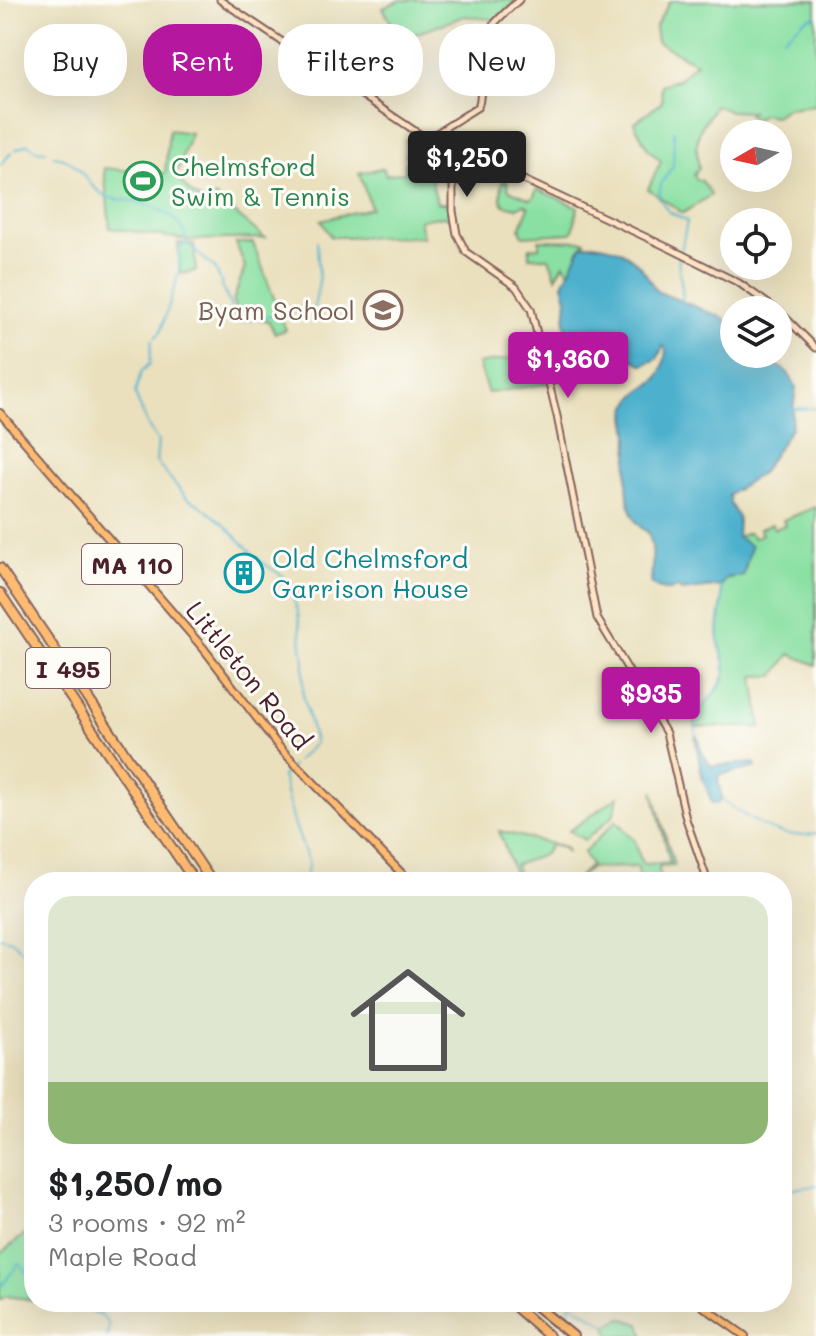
<!DOCTYPE html>
<meta charset="utf-8">
<style>
body{margin:0;font-family:Mali,sans-serif;background:#f2f2f2;color:#202124;height:100vh;display:flex;flex-direction:column;font-size:30px;white-space:nowrap}
*{box-sizing:border-box;margin:0}
p{font-size:26px;color:#757577}
.icon{flex:none;width:44px;height:44px;fill:none;stroke:currentColor;stroke-width:2;stroke-linecap:round;stroke-linejoin:round}
.map{position:relative;flex:1;overflow:hidden}
.sheet{position:absolute;left:24px;top:872px;width:768px;height:440px;display:flex;flex-direction:column;background:#fff;border-radius:32px;box-shadow:0 8px 32px #0002}
.sheet>*{flex:none}
.top-card{position:absolute;left:24px;top:24px;width:768px;height:72px;display:flex;gap:16px}
.needle{width:52px;rotate:261deg}
.fabs{position:absolute;left:720px;top:120px;display:grid;gap:16px}
.fabs a{display:grid;place-items:center;width:72px;height:72px;border-radius:50%;background:#fff;box-shadow:0 8px 32px #0002;font-size:40px}
.price{position:absolute;translate:-50% -68px;padding:0 18px;border-radius:8px;background:#b5179e;color:#fff;font-size:26px;line-height:52px;filter:drop-shadow(0 2px 4px #0008)}
.price::after{content:'';position:absolute;left:50%;top:48px;width:24px;height:18px;margin-left:-12px;background:inherit;clip-path:polygon(0 0,100% 0,50% 100%)}
.price.active{background:#222;color:#fff}
ul{padding:0;list-style:none}
li{display:grid;align-content:center;gap:16px;height:424px;padding:0 24px}
li span{display:grid;place-items:center;height:248px;border-radius:24px;color:#555}
li>.icon{margin-inline-start:auto}
span .icon{width:144px;height:144px;fill:#fffc;stroke-width:1}
li b{font-size:34px}
.chip{padding:0 28px;border-radius:32px;background:#fff;box-shadow:0 8px 32px #0002;font-size:28px;line-height:72px}
.chip.active{background:#b5179e;color:#fff}
.map>svg:first-child{display:block}
</style>
<div class="map">
<svg width="816" height="1336" viewBox="0 0 816 1336">
<rect width="100%" height="100%" fill="#fdfcf7"/>
<filter id="ink" filterUnits="userSpaceOnUse"><feTurbulence type="fractalNoise" baseFrequency=".0125" numOctaves="2"/><feDisplacementMap in="SourceGraphic" scale="16" xChannelSelector="R" yChannelSelector="G"/><feConvolveMatrix kernelMatrix="1 2 1 2 8 2 1 2 1" color-interpolation-filters="sRGB"/></filter>
<filter id="wash" filterUnits="userSpaceOnUse"><feTurbulence type="fractalNoise" baseFrequency=".006" numOctaves="4" result="noise"/><feDisplacementMap in="SourceGraphic" scale="32" xChannelSelector="R" yChannelSelector="G"/><feGaussianBlur stdDeviation="1.8" result="paint"/><feColorMatrix in="noise" values="0 0 0 0 0 0 0 0 0 0 0 0 0 0 0 0 0 1.4 0 .05"/><feComposite in="paint" operator="in"/></filter>
<g filter="url(#wash)">
<rect width="100%" height="100%" fill="#eae0bd"/>
<!-- green -->
<g fill="#8ae0a3" stroke="#6a8067" stroke-width="2">
<polygon points="400,0 517,0 495,20 465,16 400,39 383,8"/>
<path d="M816 0V105L787 108 775 116 763 114 755 119 748 115 751 112 730 111 714 105C712 115 705 119 701 128 695 141 697 154 699 168L694 175 697 180 702 181 711 195 683 213 648 189 661 161 648 149 634 123 662 102 661 85 679 79 696 63 657 42 655 28 670 1Z"/>
<path d="M169 130 191 133 176 175C184 187 196 201 210 202L215 197 265 238 187 240 110 228 104 168 165 174Z"/>
<polygon points="406,139 411,139 410,160 426,157 437,203 451,203 451,220 445,216 419,220 423,237 331,237 321,220 371,208 359,173 383,168 386,175 405,172"/>
<polygon points="507,181 509,190 530,199 533,198 537,189 578,207 573,231 571,233 523,236 520,229 529,207 524,204 517,208 504,205 501,199 502,182"/>
<polygon points="539,240 585,241 569,272 564,264 556,277 549,258 529,257 530,248 539,247"/>
<polygon points="178,243 194,244 196,271 180,274"/>
<polygon points="236,243 253,243 286,330 275,333 269,322 236,310 233,301 245,267"/>
<polygon points="538,354 546,384 488,393 478,364"/>
<path d="M816 507V665L790 654 774 676H754L761 727H695C695 706 716 698 723 680 729 666 722 656 719 643 715 623 725 606 721 586L727 578 743 576 751 546 739 540 737 537 749 533 754 538 762 534 759 529 772 524 774 529 785 525 783 520Z"/>
<polygon points="653,791 674,865 659,866 660,882 639,882 638,867 591,868 573,882 591,865 583,853 616,821 635,841 642,864 670,863"/>
<polygon points="619,796 613,816 585,840 569,831"/>
<polygon points="499,831 564,847 568,853 563,848 550,845 545,854 515,865 520,882 517,882"/>
<polygon points="34,1227 34,1300 6,1296 0,1300 0,1254"/>
<polygon points="621,1318 640,1324 644,1336 610,1336 607,1326"/>
</g>
<!-- water -->
<g fill="#4eb1cd" stroke="#4c687c" stroke-width="2">
<path d="M588 244C625 245 641 262 656 291L724 318 727 321 734 354H744L762 363 770 362 777 365 788 373 796 387 791 428 762 472 729 495 730 504 738 517 737 537 751 546 743 576 727 578 721 586 682 591 677 588C669 592 655 590 651 582 652 565 655 549 648 532 618 518 629 463 629 435 629 426 623 414 629 405 642 380 662 393 666 350L663 346 657 359 643 365C606 344 618 360 589 371L577 363 568 349 565 322 567 299 563 284 581 246Z"/>
<path d="M697 735 701 750 711 766 754 763 756 765 755 768 719 775C716 784 722 791 722 800L717 804 712 803 702 776 695 737Z"/>
</g>
<g fill="none" stroke-linecap="round" stroke-linejoin="round">
<!-- stream -->
<g stroke="#4eb1cd" stroke-width="2">
<polyline points="783,38 806,19 816,16"/>
<polyline points="674,131 673,166 661,184 659,198 668,211 687,221 681,251"/>
<polyline points="16,149 28,144 36,150 46,151"/>
<path d="M54 156C80 158 85 186 107 197 114 200 124 199 132 201 155 206 185 217 187 244L179 247V273L160 333 155 337"/>
<polyline points="0,165 12,152"/>
<polyline points="189,246 215,268 237,322 314,308 319,282 317,241"/>
<path d="M679 256C676 272 685 285 682 301"/>
<polyline points="152,340 150,364 141,372 135,394 149,428 158,441 156,462 187,498 200,505 224,524 260,561 284,577"/>
<polyline points="792,409 816,408"/>
<polyline points="287,580 298,612 304,662 303,694 315,743 297,761"/>
<path d="M696 734C692 704 716 701 724 676 729 663 721 654 719 641 717 621 725 606 721 586"/>
<polyline points="292,766 282,776 293,820 309,864 304,882"/>
<path d="M722 800C749 819 781 843 816 833"/>
<polyline points="0,937 11,940 34,962"/>
<polyline points="782,1189 816,1186"/>
<polyline points="0,1288 19,1263 34,1282"/>
<polyline points="75,1302 86,1307"/>
<polyline points="90,1310 103,1317 109,1325 107,1336"/>
<polyline points="566,1321 571,1303 607,1326"/>
</g>
</g>
</g>
<g filter="url(#ink)">
<g fill="none" stroke-linecap="round" stroke-linejoin="round">
<defs>
<g id="secondary">
<polyline points="220,0 427,139 507,172 669,248 739,283 777,310"/>
<path d="M427 139 478 107C483 94 479 83 479 69 477 34 495 22 519 0"/>
<polyline points="453,150 453,211 457,234 466,252 516,287 531,309 557,416 597,618 666,733 686,819 708,882"/>
<polyline points="778,310 816,348"/>
</g>
<g id="primary">
<polyline points="0,413 204,649 279,747 410,882"/>
<polyline points="697,1302 745,1336"/>
</g>
<g id="highway">
<polyline points="0,568 212,882"/>
<polyline points="0,593 195,882"/>
<polyline points="510,1302 549,1336"/>
<polyline points="531,1302 573,1336"/>
</g>
</defs>
<!-- secondary casing -->
<use href="#secondary" stroke="#82635e" stroke-width="9"/>
<!-- primary casing -->
<use href="#primary" stroke="#82635e" stroke-width="10"/>
<!-- highway casing -->
<use href="#highway" stroke="#82635e" stroke-width="12"/>
<!-- secondary -->
<use href="#secondary" stroke="#ffe4c6" stroke-width="5"/>
<!-- primary -->
<use href="#primary" stroke="#febb71" stroke-width="6"/>
<!-- highway -->
<use href="#highway" stroke="#febb71" stroke-width="8"/>
</g>
</g>
<!-- icons -->
<defs>
<symbol id="stadium-ring" viewBox="-11 -11 22 22"><circle r="9.5" fill="#fdfcf7" stroke="#2e9e5b" stroke-width="1.5"/><path d="M0-5a6.5 5 0 1 0 0 10a6.5 5 0 1 0 0-10ZM-3.5-1.8h7v3.6h-7Z" fill="#2e9e5b"/></symbol>
<symbol id="school-ring" viewBox="-11 -11 22 22"><circle r="9.5" fill="#fdfcf7" stroke="#8d6e63" stroke-width="1.5"/><path d="M0-5L7-2L0 1L-7-2ZM-4 1L0 2.5L4 1V4Q0 6-4 4Z" fill="#8d6e63"/></symbol>
<symbol id="building-ring" viewBox="-11 -11 22 22"><circle r="9.5" fill="#fdfcf7" stroke="#0f9aa8" stroke-width="1.5"/><path d="M-4-6H4V6H1V3H-1V6H-4ZM-2.5-4.3h1.7v1.8h-1.7ZM.8-4.3h1.7v1.8H.8ZM-2.5-1h1.7V.8h-1.7ZM.8-1h1.7V.8H.8Z" fill="#0f9aa8"/></symbol>
</defs>
<g fill-rule="evenodd">
<use href="#stadium-ring" x="121" y="159" width="44" height="44"/>
<use href="#school-ring" x="361" y="288" width="44" height="44"/>
<use href="#building-ring" x="222" y="551" width="44" height="44"/>
</g>
<g text-anchor="middle" dominant-baseline="central" stroke-width="6" stroke-linejoin="round" paint-order="stroke">
<!-- shield labels -->
<g fill="#fdfcf7" stroke="#806168" stroke-width="2">
<rect x="82" y="544" width="100" height="40" rx="6"/>
<rect x="26" y="648" width="84" height="40" rx="6"/>
</g>
<g font-size="24" font-weight="bold" fill="#4a1f2b">
<text x="132" y="564">MA 110</text>
<text x="68" y="668">I 495</text>
</g>
<!-- leisure labels -->
<g font-size="26" fill="#27864d" stroke="#fdfcf7" text-anchor="start">
<text x="171" y="166">Chelmsford<tspan x="171" dy="30">Swim &amp; Tennis</tspan></text>
</g>
<!-- education labels -->
<g font-size="26" fill="#785e54" stroke="#fdfcf7" text-anchor="end">
<text x="355" y="310">Byam School</text>
</g>
<!-- culture labels -->
<g font-size="26" fill="#0d838f" stroke="#fdfcf7" text-anchor="start">
<text x="272" y="558">Old Chelmsford<tspan x="272" dy="30">Garrison House</tspan></text>
</g>
<!-- street labels -->
<g font-size="26" fill="#4a1f2b" stroke="#fdfcf7">
<text transform="translate(249 675) rotate(51)">Littleton Road</text>
</g>
</g>
</svg>
<div class="fabs">
<a><svg class="needle" viewBox="-14 -14 28 28"><path d="M0-13l5 13h-10z" fill="#e53935"/><path d="M0 13l5-13h-10z" fill="#757577"/></svg></a>
<a><svg class="icon" aria-label="locate" viewBox="0 0 24 24"><circle cx="12" cy="12" r="6"/><path d="M12 2v4M12 18v4M2 12h4M18 12h4"/></svg></a>
<a><svg class="icon" aria-label="layers" viewBox="0 0 24 24"><path d="M12 4l9 5-9 5-9-5zM3 14l9 5 9-5"/></svg></a>
</div>
<b class="price active" style="left:467px;top:199px">$1,250</b>
<b class="price" style="left:568px;top:400px">$1,360</b>
<b class="price" style="left:651px;top:735px">$935</b>
<div class="top-card">
<a class="chip">Buy</a>
<a class="chip active">Rent</a>
<a class="chip">Filters</a>
<a class="chip">New</a>
</div>
<section class="sheet">
<ul>
<li><span style="background:linear-gradient(#dfe7d0 75%,#8fb573 0)"><svg class="icon" aria-label="home" viewBox="0 0 24 24"><path d="M3 11l9-7 9 7M6 9v11h12V9"/></svg></span><div><b>$1,250/mo</b><p>3 rooms · 92 m²</p><p>Maple Road</p></div></li>
</ul>
</section>
</div>
